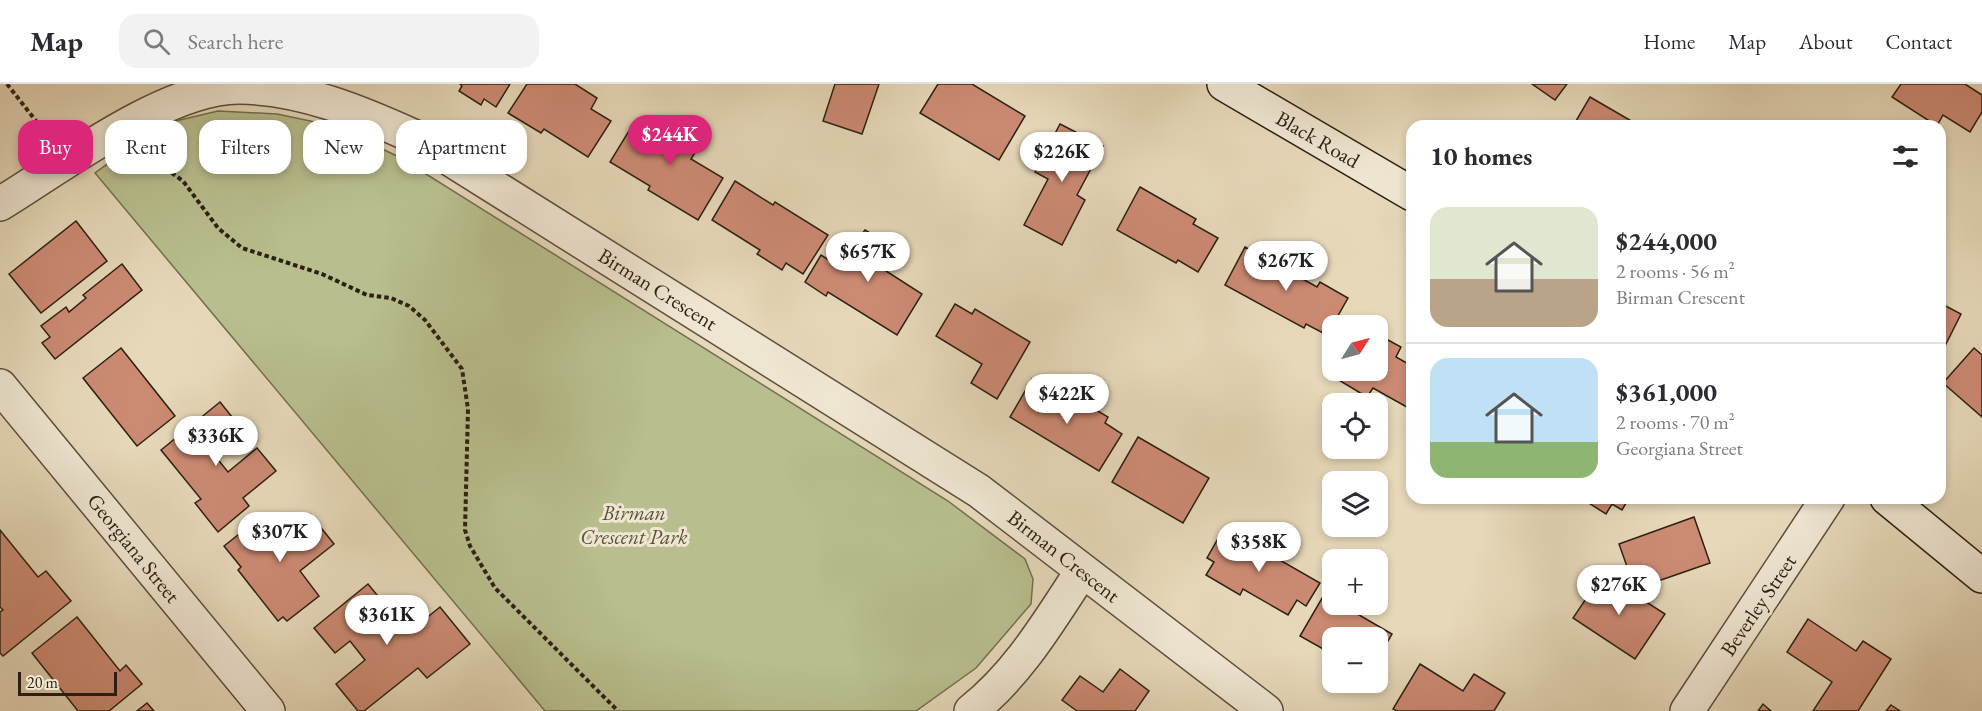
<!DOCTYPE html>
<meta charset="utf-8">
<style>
body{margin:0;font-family:"EB Garamond",serif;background:#f2f2f3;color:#2b2b33;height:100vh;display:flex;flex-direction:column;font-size:22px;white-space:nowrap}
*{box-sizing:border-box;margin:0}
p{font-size:20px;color:#7c7c81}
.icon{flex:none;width:33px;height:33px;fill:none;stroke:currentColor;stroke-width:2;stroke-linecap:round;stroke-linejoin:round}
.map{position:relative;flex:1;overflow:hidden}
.details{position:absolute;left:1406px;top:36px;width:540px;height:384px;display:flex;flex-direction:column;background:#fff;border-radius:18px;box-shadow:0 3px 9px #0003}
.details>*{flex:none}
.hud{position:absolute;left:18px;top:36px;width:570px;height:54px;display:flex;gap:12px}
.needle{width:39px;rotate:54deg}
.controls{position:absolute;left:1322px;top:231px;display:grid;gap:12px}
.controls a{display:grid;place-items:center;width:66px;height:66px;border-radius:12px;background:#fff;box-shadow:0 3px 9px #0003;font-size:30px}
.scale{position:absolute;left:18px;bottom:15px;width:99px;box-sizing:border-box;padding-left:6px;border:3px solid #2d2012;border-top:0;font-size:16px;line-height:21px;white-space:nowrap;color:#2d2012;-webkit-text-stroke:4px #efe6d2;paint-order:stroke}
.price{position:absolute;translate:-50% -51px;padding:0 14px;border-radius:21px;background:#fff;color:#222;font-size:20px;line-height:39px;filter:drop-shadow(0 2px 3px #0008)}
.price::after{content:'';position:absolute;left:50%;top:36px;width:18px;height:14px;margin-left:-9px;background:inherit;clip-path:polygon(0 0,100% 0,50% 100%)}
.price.active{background:#db2777;color:#fff}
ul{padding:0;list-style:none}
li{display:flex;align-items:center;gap:18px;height:150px;padding:0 24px}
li+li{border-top:2px solid #e1e1e2}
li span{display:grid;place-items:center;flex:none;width:168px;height:120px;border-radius:18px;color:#555}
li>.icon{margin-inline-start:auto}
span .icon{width:72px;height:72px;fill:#fffc;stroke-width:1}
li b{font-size:26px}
h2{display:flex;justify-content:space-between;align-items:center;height:72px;padding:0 24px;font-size:26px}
.chip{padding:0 21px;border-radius:18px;background:#fff;box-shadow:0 3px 9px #0003;font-size:21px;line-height:54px}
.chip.active{background:#db2777;color:#fff}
header{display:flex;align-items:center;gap:36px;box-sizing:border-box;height:84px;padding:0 30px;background:#fff;border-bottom:2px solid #e1e1e2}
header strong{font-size:28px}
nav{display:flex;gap:33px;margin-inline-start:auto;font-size:21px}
.search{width:420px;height:54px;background:#f2f2f3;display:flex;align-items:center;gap:15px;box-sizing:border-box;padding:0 21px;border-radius:18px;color:#7c7c81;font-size:22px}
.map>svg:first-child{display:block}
</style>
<header>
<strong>Map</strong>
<div class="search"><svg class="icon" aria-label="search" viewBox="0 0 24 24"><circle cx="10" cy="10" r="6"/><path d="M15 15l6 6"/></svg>Search here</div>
<nav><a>Home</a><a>Map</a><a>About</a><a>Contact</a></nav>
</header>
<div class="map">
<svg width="1982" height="627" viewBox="0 0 1982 627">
<rect width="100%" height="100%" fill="#e6d8b9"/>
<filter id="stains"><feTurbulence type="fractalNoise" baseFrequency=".00333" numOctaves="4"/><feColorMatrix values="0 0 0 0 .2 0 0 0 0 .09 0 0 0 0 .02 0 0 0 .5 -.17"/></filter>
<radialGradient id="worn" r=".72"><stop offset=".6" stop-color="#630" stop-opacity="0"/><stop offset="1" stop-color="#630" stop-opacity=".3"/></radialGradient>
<!-- green -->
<polygon fill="#b8be8d" stroke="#726f50" stroke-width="1.5" points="218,27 277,30 334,42 399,73 948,417 1025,475 1033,495 1031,520 976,584 916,627 545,627 95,89 163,40"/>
<!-- building -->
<g fill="#cc8a73" stroke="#2d2012" stroke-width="1.5">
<polygon points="460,0 510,0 496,23 484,15 481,21 459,7 462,2"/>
<polygon points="527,0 575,0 597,14 591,25 611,37 588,73 544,45 541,49 508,29"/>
<polygon points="835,0 879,0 862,50 823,37"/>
<polygon points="938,0 972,0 1025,32 999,76 920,29"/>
<polygon points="1532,0 1567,0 1555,16"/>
<polygon points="1901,0 1965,0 1982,11 1982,28 1970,48 1943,31 1937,42 1892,13"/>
<polygon points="1590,13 1640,42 1573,42"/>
<polygon points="683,33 708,48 691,75 723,94 698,136 648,106 650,102 610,78 635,37 668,57"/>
<polygon points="1060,40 1103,62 1077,111 1085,116 1062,161 1024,141 1048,95 1035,88"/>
<polygon points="735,97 773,121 775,118 828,151 803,190 786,179 782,186 757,170 760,166 712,136"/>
<polygon points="1140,103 1196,135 1193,140 1218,154 1198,188 1178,176 1176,179 1117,146"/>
<polygon points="76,137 107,177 41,229 9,190"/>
<polygon points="865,146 899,167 886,187 922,210 897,251 828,208 826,212 805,198 821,171 838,182"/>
<polygon points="1245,163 1317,203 1320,198 1348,214 1327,251 1306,240 1304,244 1225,201"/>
<polygon points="122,180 142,206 55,275 42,259 50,253 41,242 66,223 69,228 86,214 83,211"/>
<polygon points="1940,219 1961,230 1940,272"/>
<polygon points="955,220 972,230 975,225 1030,258 997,315 971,299 982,280 936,252"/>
<polygon points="1377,250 1401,263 1396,273 1412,282 1412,326 1373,304 1367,313 1327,289 1332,280 1332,286 1377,286"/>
<polygon points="121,264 175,332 137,362 83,294"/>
<polygon points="1974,264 1982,271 1982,333 1943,299"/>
<polygon points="1032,295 1078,323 1081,317 1108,333 1105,339 1122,350 1099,387 1010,333"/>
<polygon points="220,318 240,343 211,367 228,388 257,364 276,387 243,414 249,422 218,448 195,419 201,415 161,366"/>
<polygon points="1138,353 1209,394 1183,439 1112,398"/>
<polygon points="1581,414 1629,414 1622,426 1612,420 1606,430"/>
<polygon points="310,430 334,460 300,487 319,512 287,537 283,533 278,537 238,486 241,483 224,462 262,432 280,454"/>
<polygon points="1694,433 1710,479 1635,505 1619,460"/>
<polygon points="1224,444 1320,499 1306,522 1297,516 1288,531 1243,505 1240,511 1206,491 1214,478 1207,474"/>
<polygon points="0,446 38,493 46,487 71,517 3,572 0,569 0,528 3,526 0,523"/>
<polygon points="1606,485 1623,497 1619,504 1632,513 1634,510 1665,530 1635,575 1573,534"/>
<polygon points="1332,497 1332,520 1350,520 1347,524 1392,550 1377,576 1377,554 1332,554 1332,570 1300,552"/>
<polygon points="368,500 408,549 440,523 470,560 427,594 418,584 364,627 358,627 336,600 365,576 350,557 335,569 314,544"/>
<polygon points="77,533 120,587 126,581 142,600 109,627 78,627 32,569"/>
<polygon points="1808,535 1856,567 1863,557 1891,575 1858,627 1813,627 1832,598 1787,568"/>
<polygon points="1420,580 1463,607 1474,590 1505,609 1494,627 1397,627 1393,625"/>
<polygon points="1120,585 1149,607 1135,627 1077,627 1062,616 1080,592 1103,608"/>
<polygon points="147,619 154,627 137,627"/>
<polygon points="1763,620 1771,627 1758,627"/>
<polygon points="1891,621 1900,627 1886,627"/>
</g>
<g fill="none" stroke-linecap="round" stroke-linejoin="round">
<defs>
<g id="street">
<path d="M0 120C62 82 168 2 240 3 302 4 360 28 415 53L979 407 1266 627"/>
<polyline points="0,302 268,627"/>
<path d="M971 627C1019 589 1049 537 1082 487"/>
<polyline points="1687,627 1828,414"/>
</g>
<g id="secondary">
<polyline points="1224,0 1412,110"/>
<polyline points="1887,414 1982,492"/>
</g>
</defs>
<!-- street casing -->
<use href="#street" stroke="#5b4e3c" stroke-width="36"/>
<!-- secondary casing -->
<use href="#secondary" stroke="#2d2012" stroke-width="36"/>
<!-- path -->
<g stroke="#2d2012" stroke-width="4" stroke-dasharray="4.5 3" stroke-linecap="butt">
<polyline points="7,0 47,51"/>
<polyline points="120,86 150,84 169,87 183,97 218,144 242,164 322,190 367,211 391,214 409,222 425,236 462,285 468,325 465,446 470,462 495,504 618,627"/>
</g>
<!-- street -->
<use href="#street" stroke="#efe6d2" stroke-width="33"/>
<!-- secondary -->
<use href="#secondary" stroke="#efe6d2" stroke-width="33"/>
</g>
<g text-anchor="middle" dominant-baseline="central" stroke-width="6" stroke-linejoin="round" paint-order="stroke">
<!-- street labels -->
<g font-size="21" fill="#2d2012" stroke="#efe6d2">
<text transform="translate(1318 55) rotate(30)">Black Road</text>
<text transform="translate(658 205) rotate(32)">Birman Crescent</text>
<text transform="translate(134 464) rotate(51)">Georgiana Street</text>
<text transform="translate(1064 472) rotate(38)">Birman Crescent</text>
<text transform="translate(1758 521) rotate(-56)">Beverley Street</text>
</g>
<!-- park labels -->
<g font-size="21" font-style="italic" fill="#574f37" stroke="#efe6d2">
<text x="634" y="428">Birman<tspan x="634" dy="24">Crescent Park</tspan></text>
</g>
</g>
<rect width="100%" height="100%" filter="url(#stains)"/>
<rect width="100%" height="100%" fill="url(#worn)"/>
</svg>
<div class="controls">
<a><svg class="needle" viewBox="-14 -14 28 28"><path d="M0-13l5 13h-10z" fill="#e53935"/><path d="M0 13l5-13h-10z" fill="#7c7c81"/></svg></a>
<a><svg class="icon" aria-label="locate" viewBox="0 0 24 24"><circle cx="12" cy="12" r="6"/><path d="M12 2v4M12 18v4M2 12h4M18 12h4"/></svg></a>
<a><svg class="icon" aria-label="layers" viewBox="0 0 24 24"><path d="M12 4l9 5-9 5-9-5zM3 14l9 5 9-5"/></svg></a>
<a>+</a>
<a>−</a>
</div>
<div class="scale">20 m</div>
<b class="price active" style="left:670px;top:82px">$244K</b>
<b class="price" style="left:1062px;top:99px">$226K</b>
<b class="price" style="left:868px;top:199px">$657K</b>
<b class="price" style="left:1286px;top:208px">$267K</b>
<b class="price" style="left:1067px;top:341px">$422K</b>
<b class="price" style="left:216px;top:383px">$336K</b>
<b class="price" style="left:280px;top:479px">$307K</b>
<b class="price" style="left:1259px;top:489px">$358K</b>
<b class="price" style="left:1619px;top:532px">$276K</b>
<b class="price" style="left:387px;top:562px">$361K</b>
<div class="hud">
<a class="chip active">Buy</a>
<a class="chip">Rent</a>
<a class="chip">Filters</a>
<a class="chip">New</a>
<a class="chip">Apartment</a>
</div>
<section class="details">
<h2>10 homes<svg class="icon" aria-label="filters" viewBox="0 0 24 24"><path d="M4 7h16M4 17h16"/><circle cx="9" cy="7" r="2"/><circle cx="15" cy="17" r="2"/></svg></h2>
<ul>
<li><span style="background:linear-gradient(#dfe7d0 60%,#b9a48a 0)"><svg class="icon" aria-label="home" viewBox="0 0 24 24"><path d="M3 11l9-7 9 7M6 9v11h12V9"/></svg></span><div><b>$244,000</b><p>2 rooms · 56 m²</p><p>Birman Crescent</p></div></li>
<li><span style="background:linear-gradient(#bfe0f5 70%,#8fb573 0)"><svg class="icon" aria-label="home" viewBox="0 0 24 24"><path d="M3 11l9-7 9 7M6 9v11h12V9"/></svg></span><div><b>$361,000</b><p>2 rooms · 70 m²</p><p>Georgiana Street</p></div></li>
</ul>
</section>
</div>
